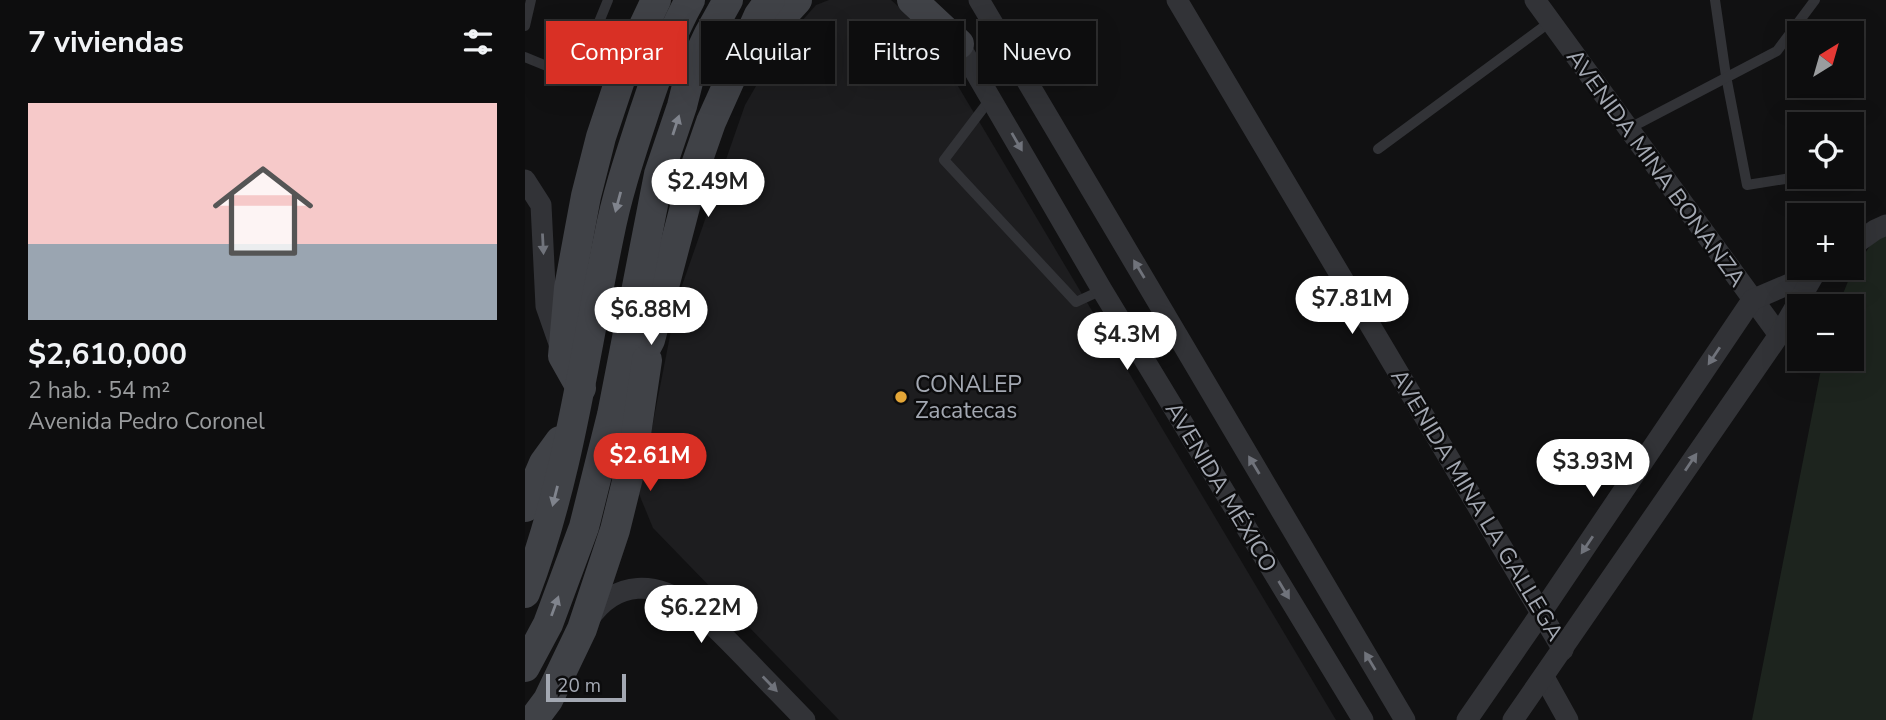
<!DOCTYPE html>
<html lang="es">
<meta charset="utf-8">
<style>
body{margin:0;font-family:"Nunito Sans",sans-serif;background:#161617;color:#f1f3f6;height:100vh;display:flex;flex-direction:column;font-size:26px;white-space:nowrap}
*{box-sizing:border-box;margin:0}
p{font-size:23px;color:#9a9c9e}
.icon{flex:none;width:38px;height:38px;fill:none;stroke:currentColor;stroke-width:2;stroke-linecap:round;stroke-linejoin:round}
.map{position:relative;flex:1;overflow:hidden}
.drawer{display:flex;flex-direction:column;background:#0d0d0e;width:525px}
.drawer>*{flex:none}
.hud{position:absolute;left:21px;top:21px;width:665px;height:63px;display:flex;gap:14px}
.needle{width:46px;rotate:37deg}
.controls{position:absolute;left:1262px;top:21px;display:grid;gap:14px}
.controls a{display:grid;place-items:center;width:77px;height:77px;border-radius:0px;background:#0d0d0e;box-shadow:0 7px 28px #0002,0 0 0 2px #2d2d2e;font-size:35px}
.scale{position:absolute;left:21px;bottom:18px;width:80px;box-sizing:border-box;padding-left:7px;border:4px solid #a3a8b2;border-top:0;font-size:19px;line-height:24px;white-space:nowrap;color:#a3a8b2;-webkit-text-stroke:5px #0c0c0d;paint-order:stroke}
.price{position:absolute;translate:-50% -60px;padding:0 16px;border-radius:24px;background:#fff;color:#222;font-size:23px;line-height:46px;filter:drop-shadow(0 2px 4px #0008)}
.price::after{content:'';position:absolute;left:50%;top:42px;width:21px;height:16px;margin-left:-10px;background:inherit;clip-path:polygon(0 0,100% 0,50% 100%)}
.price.current{background:#d93025;color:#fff}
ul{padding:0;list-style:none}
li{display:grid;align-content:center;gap:14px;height:371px;padding:0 28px}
li span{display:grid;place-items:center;height:217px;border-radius:0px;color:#555}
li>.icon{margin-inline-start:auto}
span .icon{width:126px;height:126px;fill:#fffc;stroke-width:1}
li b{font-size:30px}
h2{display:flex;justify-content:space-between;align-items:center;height:84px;padding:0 28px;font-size:30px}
.tag{padding:0 24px;border-radius:0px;background:#0d0d0e;box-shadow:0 7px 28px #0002,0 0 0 2px #2d2d2e;font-size:24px;line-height:63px}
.tag.current{background:#d93025;color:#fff}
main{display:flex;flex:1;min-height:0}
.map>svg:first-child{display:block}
</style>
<main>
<section class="drawer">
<h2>7 viviendas<svg class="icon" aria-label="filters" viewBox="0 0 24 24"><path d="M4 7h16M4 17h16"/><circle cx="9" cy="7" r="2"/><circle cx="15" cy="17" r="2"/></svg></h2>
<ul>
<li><span style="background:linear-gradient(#f6c9c9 65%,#9aa5b1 0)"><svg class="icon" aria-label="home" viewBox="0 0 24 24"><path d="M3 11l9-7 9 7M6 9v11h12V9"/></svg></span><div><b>$2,610,000</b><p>2 hab. · 54 m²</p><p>Avenida Pedro Coronel</p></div></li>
</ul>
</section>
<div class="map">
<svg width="1361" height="720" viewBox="0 0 1361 720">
<rect width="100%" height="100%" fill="#111112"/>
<!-- built -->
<polygon fill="#1d1d1f" points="304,0 366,0 399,29 811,720 314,720 128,528 114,494 152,300 220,105 253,48 291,5"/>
<!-- green -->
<polygon fill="#1d241e" points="1361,231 1361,720 1227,720 1298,359 1326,359 1326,306 1313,306 1326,274 1353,234"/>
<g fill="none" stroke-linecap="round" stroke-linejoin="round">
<!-- lane -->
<g stroke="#323337" stroke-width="10">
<polyline points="1190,0 1201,76 1222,185 1266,178"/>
<polyline points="0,26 6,0"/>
<polyline points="0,57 51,78 83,0"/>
<polyline points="466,98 419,160 551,302 577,290"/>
<polyline points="1103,129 1252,51 1290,0"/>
<polyline points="853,149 1025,22"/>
</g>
<!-- street -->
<g stroke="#323337" stroke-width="21">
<polyline points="454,0 880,720"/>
<polyline points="652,0 1038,650"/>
<polyline points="1010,0 1254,335"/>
<polyline points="428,34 577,290 838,720"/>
<polyline points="0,180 16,205 21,306 36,349"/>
<polyline points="1326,247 1350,230 1361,225"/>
<path d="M64 619C92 579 131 581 168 608 186 622 207 645 223 661 242 681 261 700 280 720"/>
<polyline points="1019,677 1043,720"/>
<polyline points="942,720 1016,613 1227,300 1290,273 1298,268"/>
<polyline points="988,720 1254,335 1290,273"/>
</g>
<!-- secondary -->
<g stroke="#404247" stroke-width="30">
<polyline points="387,0 434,44"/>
<polyline points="237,38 272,0"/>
<polyline points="103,383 125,340 171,165 186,122 234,15 245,0"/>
<polyline points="56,388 38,356 44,288 53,239 61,196 76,137 99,68 131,0"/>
<polyline points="0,507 19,463 35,441"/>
<path d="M0 593C44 478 59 355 84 236 92 194 106 153 119 113 132 74 145 36 165 0"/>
<polyline points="0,667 23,624 59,527 87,415 134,174 157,106 165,74 184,34 203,0"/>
<polyline points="8,720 23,700 57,629 90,530 107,461 122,360"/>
</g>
</g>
<!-- one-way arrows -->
<defs><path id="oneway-solid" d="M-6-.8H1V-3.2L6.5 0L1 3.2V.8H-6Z" transform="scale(1.75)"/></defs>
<g fill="#80848d">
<use href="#oneway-solid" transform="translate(151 125) rotate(-72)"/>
<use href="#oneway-solid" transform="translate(93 202) rotate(105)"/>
<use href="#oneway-solid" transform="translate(30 496) rotate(104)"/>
<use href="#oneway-solid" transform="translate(30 606) rotate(-70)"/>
</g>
<g fill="#70737b">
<use href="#oneway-solid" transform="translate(492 142) rotate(60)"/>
<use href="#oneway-solid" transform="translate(18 244) rotate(87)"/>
<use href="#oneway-solid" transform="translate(614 269) rotate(-121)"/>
<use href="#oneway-solid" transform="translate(1189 356) rotate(124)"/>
<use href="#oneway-solid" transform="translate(1166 462) rotate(-56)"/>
<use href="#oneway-solid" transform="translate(729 465) rotate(-121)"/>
<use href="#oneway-solid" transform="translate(1062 545) rotate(124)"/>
<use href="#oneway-solid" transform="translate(759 590) rotate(59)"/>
<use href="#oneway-solid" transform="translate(845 661) rotate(-121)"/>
<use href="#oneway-solid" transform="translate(245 684) rotate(46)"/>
</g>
<!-- markers -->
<circle fill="#e4a637" stroke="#0c0c0d" stroke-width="2.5" cx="376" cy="397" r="7"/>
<g text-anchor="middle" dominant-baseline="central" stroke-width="5" stroke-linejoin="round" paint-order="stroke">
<!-- street labels -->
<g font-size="23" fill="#a3a8b2" stroke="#0c0c0d">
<text transform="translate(1131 168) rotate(54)">AVENIDA MINA BONANZA</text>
<text transform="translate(696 487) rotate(59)">AVENIDA MÉXICO</text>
<text transform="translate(952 505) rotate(59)">AVENIDA MINA LA GALLEGA</text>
</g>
<!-- poi labels -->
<g font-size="23" fill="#a3a8b2" stroke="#0c0c0d" text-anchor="start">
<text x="390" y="384">CONALEP<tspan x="390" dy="26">Zacatecas</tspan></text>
</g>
</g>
</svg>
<div class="controls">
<a><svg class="needle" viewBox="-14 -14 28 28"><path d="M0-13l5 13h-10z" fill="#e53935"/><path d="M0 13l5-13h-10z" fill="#9a9c9e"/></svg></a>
<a><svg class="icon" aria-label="locate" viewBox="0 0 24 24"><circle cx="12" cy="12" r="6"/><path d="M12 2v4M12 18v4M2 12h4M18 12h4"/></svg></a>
<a>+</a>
<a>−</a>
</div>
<div class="scale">20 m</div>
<b class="price" style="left:183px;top:219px">$2.49M</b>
<b class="price" style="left:827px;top:336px">$7.81M</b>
<b class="price" style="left:126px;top:347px">$6.88M</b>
<b class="price" style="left:602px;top:372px">$4.3M</b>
<b class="price current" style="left:125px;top:493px">$2.61M</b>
<b class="price" style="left:1068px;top:499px">$3.93M</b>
<b class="price" style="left:176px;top:645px">$6.22M</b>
<div class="hud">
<a class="tag current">Comprar</a>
<a class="tag">Alquilar</a>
<a class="tag">Filtros</a>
<a class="tag">Nuevo</a>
</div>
</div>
</main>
